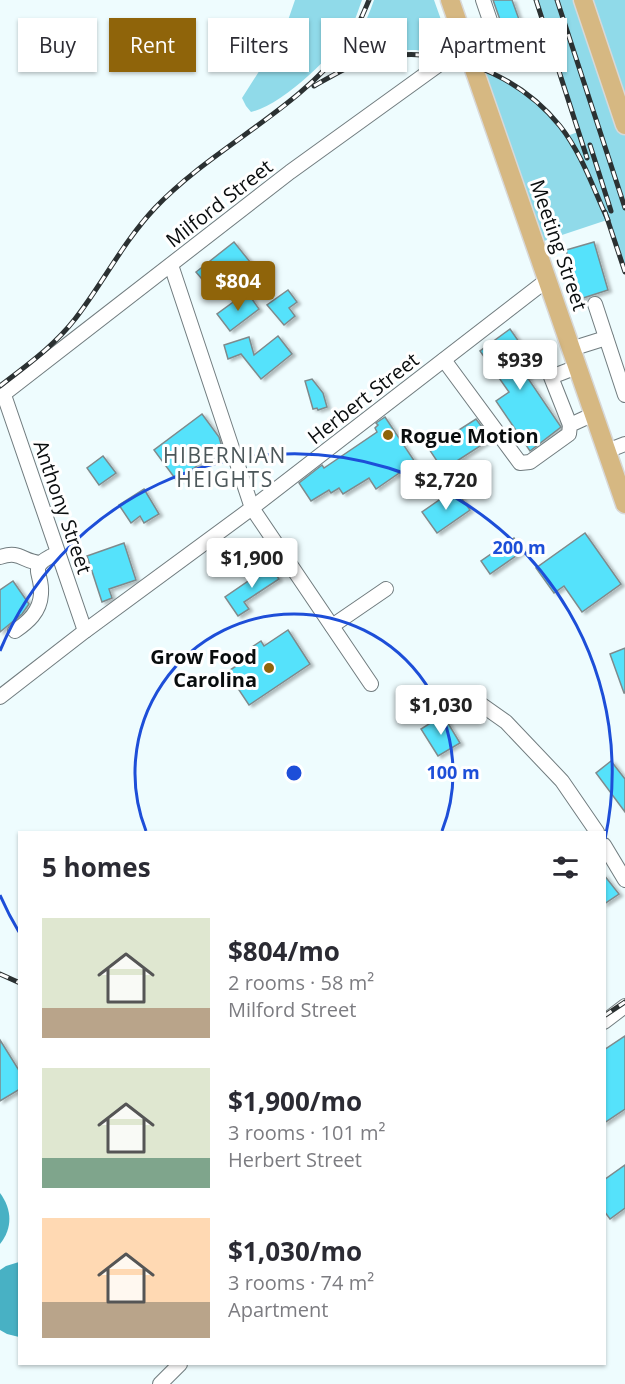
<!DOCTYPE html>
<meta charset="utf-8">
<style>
body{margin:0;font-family:"Open Sans",sans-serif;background:#f2f2f3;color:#2b2b33;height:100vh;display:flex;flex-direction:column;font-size:22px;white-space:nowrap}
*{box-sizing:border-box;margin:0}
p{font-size:20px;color:#7c7c81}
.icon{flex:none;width:33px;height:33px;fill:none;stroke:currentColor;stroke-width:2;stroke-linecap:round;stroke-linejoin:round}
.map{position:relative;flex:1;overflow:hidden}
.drawer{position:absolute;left:18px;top:831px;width:588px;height:534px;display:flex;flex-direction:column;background:#fff;border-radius:0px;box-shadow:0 2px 4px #0004}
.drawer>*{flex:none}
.guide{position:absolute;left:18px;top:18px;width:590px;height:54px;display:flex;gap:12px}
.price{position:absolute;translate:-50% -51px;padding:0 14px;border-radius:6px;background:#fff;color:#222;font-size:20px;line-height:39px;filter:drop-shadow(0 2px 3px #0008)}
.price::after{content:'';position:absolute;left:50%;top:36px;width:18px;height:14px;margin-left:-9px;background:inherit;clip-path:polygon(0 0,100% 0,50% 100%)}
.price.selected{background:#8f640a;color:#fff}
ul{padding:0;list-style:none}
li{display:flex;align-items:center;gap:18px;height:150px;padding:0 24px}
li span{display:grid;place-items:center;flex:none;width:168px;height:120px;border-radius:0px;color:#555}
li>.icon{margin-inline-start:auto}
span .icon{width:72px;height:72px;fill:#fffc;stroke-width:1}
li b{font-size:26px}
h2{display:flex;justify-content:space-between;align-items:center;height:72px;padding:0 24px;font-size:26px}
.chip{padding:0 21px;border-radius:0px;background:#fff;box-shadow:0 2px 4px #0004;font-size:21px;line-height:54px}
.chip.selected{background:#8f640a;color:#fff}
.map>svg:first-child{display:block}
</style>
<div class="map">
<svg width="625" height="1384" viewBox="0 0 625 1384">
<defs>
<filter id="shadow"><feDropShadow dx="3.5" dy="2" stdDeviation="1.5" flood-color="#0004"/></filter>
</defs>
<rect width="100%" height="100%" fill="#eefcfe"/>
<!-- green -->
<g fill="#90dae9">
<path d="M295 0H362C359 8 356 18 352 26 335 54 283 105 251 112L246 106 242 98 284 32Z"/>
<path d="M374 0H434L450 45 439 53 416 50H391L367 54 337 63C354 43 366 25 374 0Z"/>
<path d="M536 0H625V272L607 220 535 244 473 65C513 82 542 99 567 136L578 132Z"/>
</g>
<!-- water -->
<g fill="#48b1c4">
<path d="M0 1193C12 1209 13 1228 0 1244Z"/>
<polygon points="19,1262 20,1337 19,1337 7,1334 0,1330 0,1270 6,1266"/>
</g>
<!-- building -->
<g fill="#55e2fb" stroke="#7e8a8c" stroke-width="1.5" filter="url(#shadow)">
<polygon points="493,0 512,0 521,25 504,31"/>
<polygon points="234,242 250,262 213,292 196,272"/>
<polygon points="594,242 608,290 580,299 566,250"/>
<polygon points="288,290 297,302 289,308 295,316 284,325 267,305"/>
<polygon points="247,292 259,309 230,331 217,314"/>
<polygon points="510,329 538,369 527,377 561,427 530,451 496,401 509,392 480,351"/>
<polygon points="278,336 292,354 261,379 241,354 228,359 224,345 249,337 254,355"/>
<polygon points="312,379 323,393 327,407 318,410 317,408 313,409 305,381"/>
<polygon points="202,414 219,437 222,447 177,481 154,450"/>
<polygon points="385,417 415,462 376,489 369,478 343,494 339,488 331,493 329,490 311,501 299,483 322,465 324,468 377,432 375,428 378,425 376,423"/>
<polygon points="476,419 491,439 443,470 429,449"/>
<polygon points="103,456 116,473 99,485 87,468"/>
<polygon points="144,489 159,514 144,523 140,516 131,523 119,505"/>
<polygon points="455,489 470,510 437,533 422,512"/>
<polygon points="585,533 621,584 582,612 564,586 554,593 536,568"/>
<polygon points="514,538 523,551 490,574 481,561"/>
<polygon points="124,543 136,580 109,589 112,598 102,602 87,556"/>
<polygon points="267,562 279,579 244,602 249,609 238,616 225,597 260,573 257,568"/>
<polygon points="13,581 29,604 22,614 0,632 0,590"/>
<polygon points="288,630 310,664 249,705 227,672 256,653 252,647 261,641 264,646"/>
<polygon points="625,648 625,693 624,693 610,654"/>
<polygon points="443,715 460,743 438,756 421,729"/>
<polygon points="611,761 625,779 625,812 596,773"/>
<polygon points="604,875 619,894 604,904"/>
<polygon points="625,1036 625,1109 604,1123 604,1050"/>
<polygon points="0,1040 20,1072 20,1089 0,1101"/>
<polygon points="625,1165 625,1208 610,1219 604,1211 604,1180"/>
</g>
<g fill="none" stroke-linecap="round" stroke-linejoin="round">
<defs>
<g id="minor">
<polyline points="483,0 497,41 527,61"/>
<polyline points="171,265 252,508 371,684"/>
<polyline points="595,304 625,395"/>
<polyline points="571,349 606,338"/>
<polyline points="444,360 520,463 530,462 569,434 570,425 594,414"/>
<polyline points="4,395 85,631"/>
<polyline points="0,397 290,172 466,45"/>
<polyline points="570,425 551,377 577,367"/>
<polyline points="607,451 625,444"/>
<path d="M0 557C21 550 22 562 41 563"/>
<polyline points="332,626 386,589"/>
<path d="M15 631C28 622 40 612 41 594 43 571 25 567 58 553"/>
<polyline points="0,697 85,631 252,508 547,280"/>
<polyline points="472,698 506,722 562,781 597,832"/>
<polyline points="604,845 625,880"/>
<polyline points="604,1022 625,1006"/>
<polyline points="160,1384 180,1364"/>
</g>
<g id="major">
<polyline points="450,0 625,504"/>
<polyline points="583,0 625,125"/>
</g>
</defs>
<!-- minor casing -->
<use href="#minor" stroke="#717c7f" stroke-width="16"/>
<!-- major casing -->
<use href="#major" stroke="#d8d8d8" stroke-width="21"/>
<!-- minor -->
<use href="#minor" stroke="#fff" stroke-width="14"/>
<!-- major -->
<use href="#major" stroke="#d6b882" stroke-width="18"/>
<defs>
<g id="rail">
<polyline points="536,0 587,158"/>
<polyline points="557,0 625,208"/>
<path d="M314 86C332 76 351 64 372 59 441 43 516 72 560 126 582 154 593 188 608 220"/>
<polyline points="590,145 611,211"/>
<polyline points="605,212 625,272"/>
<path d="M0 386C27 365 54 346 75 319 103 283 123 242 155 208 214 146 298 111 349 41 357 29 363 14 369 0"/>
<polyline points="0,974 20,983"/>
<polyline points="604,1016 625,1002"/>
</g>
</defs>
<!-- rail casing -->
<use href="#rail" stroke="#2b3132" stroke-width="5"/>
<!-- rail -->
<use href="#rail" stroke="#fff" stroke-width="3" stroke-dasharray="9" stroke-linecap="butt"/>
</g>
<!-- distance rings -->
<g fill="none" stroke="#1d4ed8" stroke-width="3">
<path d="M146 831A159 159 0 1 1 442 831"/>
<path d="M19 932A318 318 0 0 1 0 895M0 651A318 318 0 0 1 605 839"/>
</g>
<!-- markers -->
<g fill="#8f640a" stroke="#fff" stroke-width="2">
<circle cx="388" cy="435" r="6"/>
<circle cx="269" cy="668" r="6"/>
</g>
<g text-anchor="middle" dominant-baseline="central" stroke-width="6" stroke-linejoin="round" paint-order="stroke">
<!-- street labels -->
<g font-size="20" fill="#090d0e" stroke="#fff">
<text transform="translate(219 203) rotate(-38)">Milford Street</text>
<text transform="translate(559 245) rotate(71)">Meeting Street</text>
<text transform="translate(363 398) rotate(-38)">Herbert Street</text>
<text transform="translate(63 507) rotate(71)">Anthony Street</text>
</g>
<!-- poi labels -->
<g font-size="20" font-weight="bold" fill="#090d0e" stroke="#fff" text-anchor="start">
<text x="400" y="435">Rogue Motion</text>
<text x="257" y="656" text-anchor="end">Grow Food<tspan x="257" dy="23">Carolina</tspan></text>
</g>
<!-- neighbourhood labels -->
<g font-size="21" letter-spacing="1.5" fill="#4c575a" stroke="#fff">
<text x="225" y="455">HIBERNIAN<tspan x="225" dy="24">HEIGHTS</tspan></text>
</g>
</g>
<circle cx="294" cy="773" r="9" fill="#1d4ed8" stroke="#fff" stroke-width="3"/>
<g font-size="18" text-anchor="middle" font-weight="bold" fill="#1d4ed8" stroke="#fff" stroke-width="6" stroke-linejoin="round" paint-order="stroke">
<text x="519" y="554">200 m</text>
<text x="453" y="779">100 m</text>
</g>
</svg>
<b class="price selected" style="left:238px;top:312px">$804</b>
<b class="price" style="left:520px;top:391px">$939</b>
<b class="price" style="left:446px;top:511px">$2,720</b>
<b class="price" style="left:252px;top:589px">$1,900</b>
<b class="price" style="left:441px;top:736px">$1,030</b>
<div class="guide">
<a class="chip">Buy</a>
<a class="chip selected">Rent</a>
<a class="chip">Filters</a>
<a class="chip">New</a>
<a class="chip">Apartment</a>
</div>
<section class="drawer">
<h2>5 homes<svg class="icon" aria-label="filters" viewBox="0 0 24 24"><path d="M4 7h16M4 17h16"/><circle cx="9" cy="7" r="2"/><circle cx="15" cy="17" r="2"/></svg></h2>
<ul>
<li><span style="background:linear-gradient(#dfe7d0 75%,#b9a48a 0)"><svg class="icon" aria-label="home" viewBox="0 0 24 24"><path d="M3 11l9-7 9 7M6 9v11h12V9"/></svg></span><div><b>$804/mo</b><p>2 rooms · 58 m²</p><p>Milford Street</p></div></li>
<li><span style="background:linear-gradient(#dfe7d0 75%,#7fa58c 0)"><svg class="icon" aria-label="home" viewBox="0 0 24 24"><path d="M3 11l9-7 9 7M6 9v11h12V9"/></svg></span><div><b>$1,900/mo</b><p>3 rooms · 101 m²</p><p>Herbert Street</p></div></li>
<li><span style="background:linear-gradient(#ffd9b3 70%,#b9a48a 0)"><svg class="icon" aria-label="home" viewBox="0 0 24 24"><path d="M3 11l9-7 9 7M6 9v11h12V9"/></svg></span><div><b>$1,030/mo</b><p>3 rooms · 74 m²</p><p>Apartment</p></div></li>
</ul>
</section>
</div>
